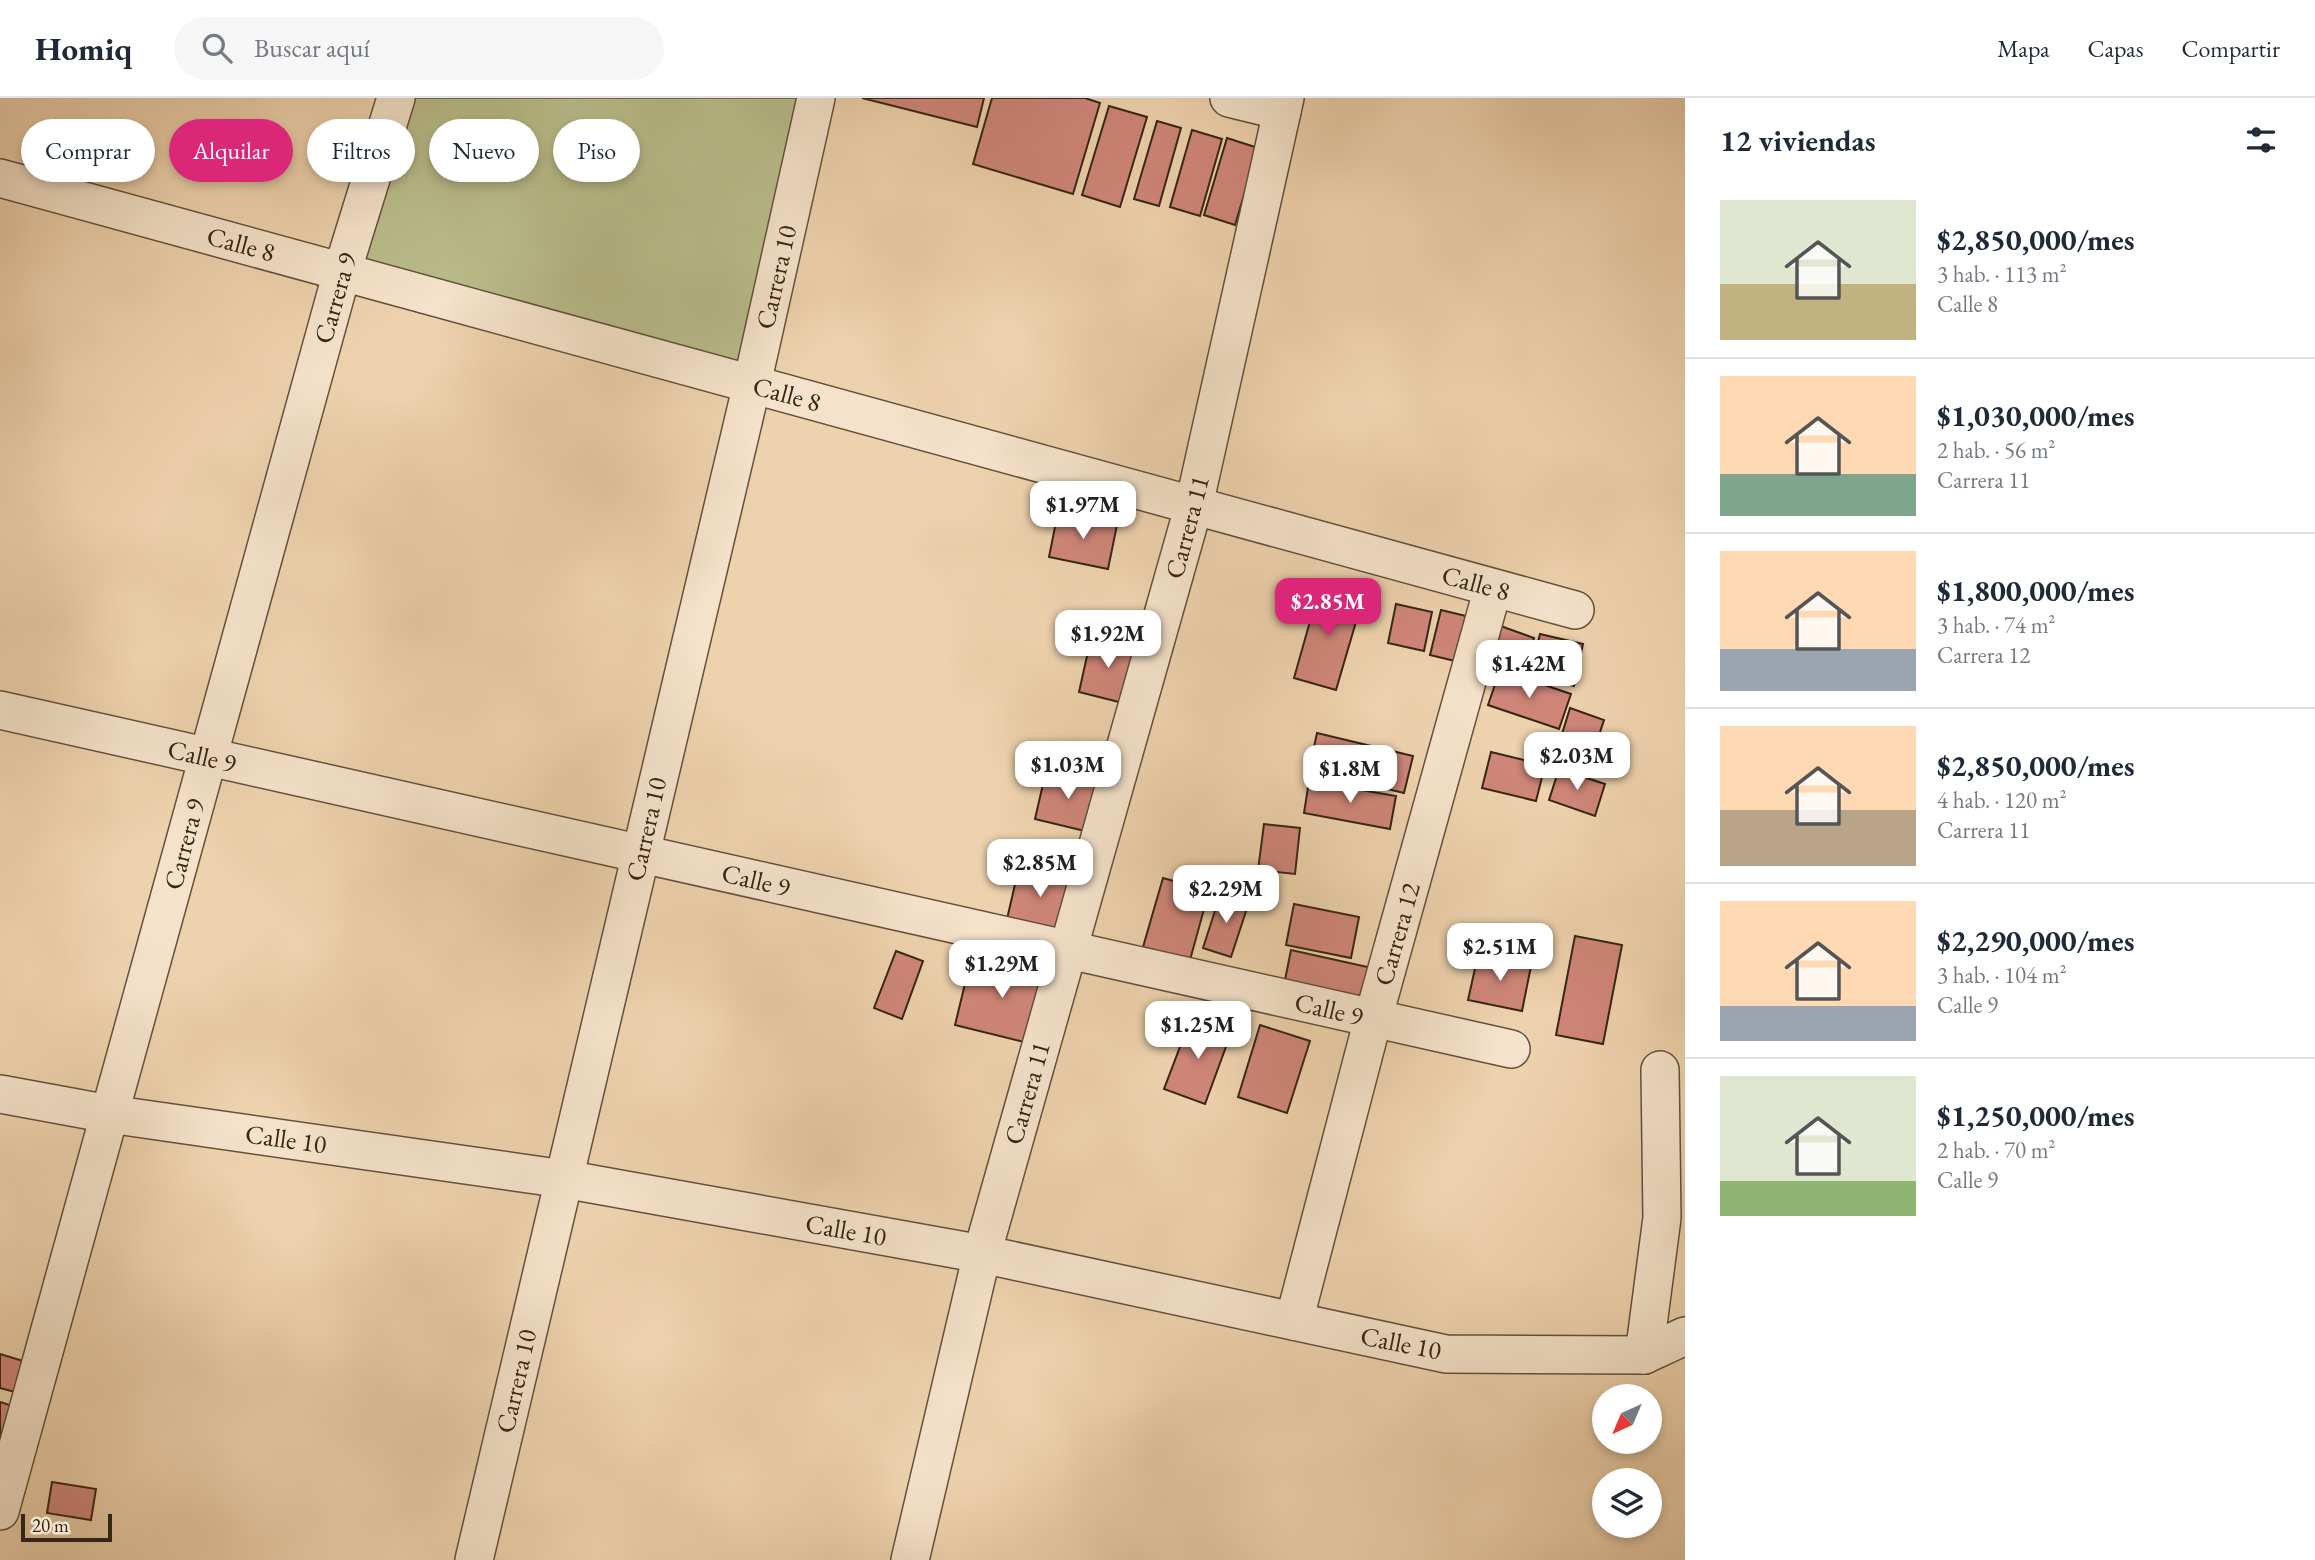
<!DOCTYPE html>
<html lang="es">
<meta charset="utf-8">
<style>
body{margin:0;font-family:"EB Garamond",serif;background:#f6f6f7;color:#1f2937;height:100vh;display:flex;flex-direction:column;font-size:26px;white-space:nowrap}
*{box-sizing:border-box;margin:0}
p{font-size:23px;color:#747a83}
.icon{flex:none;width:38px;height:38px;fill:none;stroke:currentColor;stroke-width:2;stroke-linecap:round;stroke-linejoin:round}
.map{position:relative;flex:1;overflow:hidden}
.sheet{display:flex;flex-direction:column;background:#fff;width:630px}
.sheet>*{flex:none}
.banner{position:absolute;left:21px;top:21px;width:665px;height:63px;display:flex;gap:14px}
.needle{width:46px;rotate:224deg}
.tools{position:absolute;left:1592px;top:1286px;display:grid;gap:14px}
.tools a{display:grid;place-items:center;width:70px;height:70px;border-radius:50%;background:#fff;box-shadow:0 4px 10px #0003;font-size:35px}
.scale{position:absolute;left:21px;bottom:18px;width:91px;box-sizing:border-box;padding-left:7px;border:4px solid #352616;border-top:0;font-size:19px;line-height:24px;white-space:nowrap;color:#352616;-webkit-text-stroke:5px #f4e2ca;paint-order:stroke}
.price{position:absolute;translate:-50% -60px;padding:0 16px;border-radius:14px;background:#fff;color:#222;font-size:23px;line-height:46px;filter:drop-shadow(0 2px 4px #0008)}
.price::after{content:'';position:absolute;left:50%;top:42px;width:21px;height:16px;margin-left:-10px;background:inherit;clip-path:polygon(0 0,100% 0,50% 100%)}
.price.on{background:#db2777;color:#fff}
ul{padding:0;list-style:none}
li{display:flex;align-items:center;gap:21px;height:175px;padding:0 35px}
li+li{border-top:2px solid #e0e1e3}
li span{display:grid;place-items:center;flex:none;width:196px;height:140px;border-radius:0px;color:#555}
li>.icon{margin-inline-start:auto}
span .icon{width:84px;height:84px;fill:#fffc;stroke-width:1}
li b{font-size:30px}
h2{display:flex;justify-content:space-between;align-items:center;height:84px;padding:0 35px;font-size:30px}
.chip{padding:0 24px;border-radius:32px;background:#fff;box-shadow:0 4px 10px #0003;font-size:24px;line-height:63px}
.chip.on{background:#db2777;color:#fff}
header{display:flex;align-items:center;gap:42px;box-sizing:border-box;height:98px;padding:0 35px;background:#fff;border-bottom:2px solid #e0e1e3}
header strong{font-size:33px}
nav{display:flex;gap:38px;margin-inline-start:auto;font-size:24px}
.search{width:490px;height:63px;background:#f6f6f7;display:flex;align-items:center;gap:18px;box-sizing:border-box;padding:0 24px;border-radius:38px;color:#747a83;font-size:26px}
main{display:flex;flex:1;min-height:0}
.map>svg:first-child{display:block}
</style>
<header>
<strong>Homiq</strong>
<div class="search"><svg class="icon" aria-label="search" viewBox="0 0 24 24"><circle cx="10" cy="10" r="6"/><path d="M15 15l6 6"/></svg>Buscar aquí</div>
<nav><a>Mapa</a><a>Capas</a><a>Compartir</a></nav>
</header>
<main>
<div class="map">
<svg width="1685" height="1462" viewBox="0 0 1685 1462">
<rect width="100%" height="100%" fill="#eed2ad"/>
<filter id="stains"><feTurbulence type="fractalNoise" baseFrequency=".00286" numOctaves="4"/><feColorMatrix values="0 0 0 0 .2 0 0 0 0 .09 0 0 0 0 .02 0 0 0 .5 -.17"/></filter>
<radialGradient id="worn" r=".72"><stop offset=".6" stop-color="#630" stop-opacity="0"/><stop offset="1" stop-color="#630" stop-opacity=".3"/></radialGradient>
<!-- green -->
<polygon fill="#b8bc8a" stroke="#767150" stroke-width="2" points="396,0 816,0 752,286 342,174"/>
<!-- building -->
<g fill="#cf8679" stroke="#352616" stroke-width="2">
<polygon points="862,0 984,0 977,29"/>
<polygon points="992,0 1085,0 1100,5 1073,96 973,66"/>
<polygon points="1109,8 1147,19 1120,109 1082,97"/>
<polygon points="1157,23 1181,30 1159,108 1134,101"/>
<polygon points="1192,32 1222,41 1200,118 1170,109"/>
<polygon points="1227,40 1258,50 1235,127 1204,117"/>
<polygon points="1058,414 1117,427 1108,471 1049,459"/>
<polygon points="1320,488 1363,500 1336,592 1294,580"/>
<polygon points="1396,506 1432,514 1424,553 1388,545"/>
<polygon points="1441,512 1466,518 1455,563 1430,557"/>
<polygon points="1495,526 1534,540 1521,576 1483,562"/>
<polygon points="1540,536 1583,546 1574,588 1530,577"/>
<polygon points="1091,540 1137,551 1123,605 1079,594"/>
<polygon points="1500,572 1571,596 1559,631 1488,607"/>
<polygon points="1570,610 1604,622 1591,661 1558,649"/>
<polygon points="1317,635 1413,658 1404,695 1309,672"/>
<polygon points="1491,654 1545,667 1536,703 1482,690"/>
<polygon points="1559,671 1605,686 1595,718 1549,702"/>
<polygon points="1046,673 1100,685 1089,734 1035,721"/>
<polygon points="1309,683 1396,698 1390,731 1304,715"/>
<polygon points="1264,726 1300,730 1295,776 1258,772"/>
<polygon points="1019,769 1073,781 1062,833 1007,821"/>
<polygon points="1163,780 1209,793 1190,862 1143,849"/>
<polygon points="1221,794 1249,804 1231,859 1203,850"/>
<polygon points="1294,806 1359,819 1351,860 1286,847"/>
<polygon points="1575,838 1622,847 1603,946 1556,937"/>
<polygon points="1291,852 1372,870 1365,900 1285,882"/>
<polygon points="896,853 923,863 902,921 874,910"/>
<polygon points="972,857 1049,877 1032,946 955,927"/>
<polygon points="1478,857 1531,868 1522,913 1468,902"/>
<polygon points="1191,920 1231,935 1205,1006 1164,991"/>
<polygon points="1260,927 1310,943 1287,1015 1238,999"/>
<polygon points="0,1256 23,1263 15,1294 0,1290"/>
<polygon points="0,1304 19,1310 0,1354"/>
<polygon points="52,1384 96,1391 91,1422 47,1415"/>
</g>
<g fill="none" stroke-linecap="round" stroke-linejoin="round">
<defs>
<g id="street">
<polyline points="1229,0 1282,13"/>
<polyline points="0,80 1575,512"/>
<polyline points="0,612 1511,951"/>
<polyline points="0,996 109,1016 564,1081 982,1156 1446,1256 1644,1257 1685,1238"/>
<polyline points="1294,1223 1373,921 1493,490"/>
<polyline points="1644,1257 1662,1120 1660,972"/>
<polyline points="0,1413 342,174 396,0"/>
<polyline points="474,1462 752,286 816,0"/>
<polyline points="910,1462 982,1156 1194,407 1285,0"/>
</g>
</defs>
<!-- street casing -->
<use href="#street" stroke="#63513c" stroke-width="40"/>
<!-- street -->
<use href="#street" stroke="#f4e2ca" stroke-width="37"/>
</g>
<g text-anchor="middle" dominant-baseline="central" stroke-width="5" stroke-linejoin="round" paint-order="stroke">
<!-- street labels -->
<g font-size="26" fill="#352616" stroke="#f4e2ca">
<text transform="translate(241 146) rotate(15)">Calle 8</text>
<text transform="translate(776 179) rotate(-77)">Carrera 10</text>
<text transform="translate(335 200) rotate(-74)">Carrera 9</text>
<text transform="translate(787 296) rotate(15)">Calle 8</text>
<text transform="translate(1187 429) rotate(-75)">Carrera 11</text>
<text transform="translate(1476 485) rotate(15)">Calle 8</text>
<text transform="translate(202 658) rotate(13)">Calle 9</text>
<text transform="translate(646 731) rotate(-77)">Carrera 10</text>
<text transform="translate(184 746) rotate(-75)">Carrera 9</text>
<text transform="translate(756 782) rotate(13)">Calle 9</text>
<text transform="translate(1397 836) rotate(-74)">Carrera 12</text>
<text transform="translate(1329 911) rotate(13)">Calle 9</text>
<text transform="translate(1027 995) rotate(-74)">Carrera 11</text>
<text transform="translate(286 1041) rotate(8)">Calle 10</text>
<text transform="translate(846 1132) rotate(10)">Calle 10</text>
<text transform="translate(1401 1245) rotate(11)">Calle 10</text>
<text transform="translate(516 1283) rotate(-77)">Carrera 10</text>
</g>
</g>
<rect width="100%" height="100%" filter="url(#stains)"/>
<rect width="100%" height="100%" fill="url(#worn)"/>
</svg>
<div class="tools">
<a><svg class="needle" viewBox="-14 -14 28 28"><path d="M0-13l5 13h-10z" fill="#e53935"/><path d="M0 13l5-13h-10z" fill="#747a83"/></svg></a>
<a><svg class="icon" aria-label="layers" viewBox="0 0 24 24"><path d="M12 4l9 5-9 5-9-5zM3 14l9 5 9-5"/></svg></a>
</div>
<div class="scale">20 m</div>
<b class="price" style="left:1083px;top:443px">$1.97M</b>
<b class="price on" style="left:1328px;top:540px">$2.85M</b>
<b class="price" style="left:1108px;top:572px">$1.92M</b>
<b class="price" style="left:1529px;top:602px">$1.42M</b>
<b class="price" style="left:1577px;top:694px">$2.03M</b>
<b class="price" style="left:1068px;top:703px">$1.03M</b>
<b class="price" style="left:1350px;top:707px">$1.8M</b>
<b class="price" style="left:1040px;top:801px">$2.85M</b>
<b class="price" style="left:1226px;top:827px">$2.29M</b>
<b class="price" style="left:1500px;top:885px">$2.51M</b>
<b class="price" style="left:1002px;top:902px">$1.29M</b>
<b class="price" style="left:1198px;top:963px">$1.25M</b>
<div class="banner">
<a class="chip">Comprar</a>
<a class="chip on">Alquilar</a>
<a class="chip">Filtros</a>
<a class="chip">Nuevo</a>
<a class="chip">Piso</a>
</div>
</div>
<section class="sheet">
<h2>12 viviendas<svg class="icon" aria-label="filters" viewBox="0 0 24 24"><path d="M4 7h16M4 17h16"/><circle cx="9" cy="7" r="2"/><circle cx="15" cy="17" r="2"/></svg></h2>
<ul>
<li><span style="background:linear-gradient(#dfe7d0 60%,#c2b280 0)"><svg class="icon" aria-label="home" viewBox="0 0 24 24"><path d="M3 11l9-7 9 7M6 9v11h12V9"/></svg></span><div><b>$2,850,000/mes</b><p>3 hab. · 113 m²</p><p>Calle 8</p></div></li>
<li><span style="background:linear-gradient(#ffd9b3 70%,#7fa58c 0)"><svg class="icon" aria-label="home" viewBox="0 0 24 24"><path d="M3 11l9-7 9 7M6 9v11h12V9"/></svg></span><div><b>$1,030,000/mes</b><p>2 hab. · 56 m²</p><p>Carrera 11</p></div></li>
<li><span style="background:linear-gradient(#ffd9b3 70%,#9aa5b1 0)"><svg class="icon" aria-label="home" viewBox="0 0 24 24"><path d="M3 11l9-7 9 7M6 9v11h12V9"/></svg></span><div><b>$1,800,000/mes</b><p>3 hab. · 74 m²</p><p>Carrera 12</p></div></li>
<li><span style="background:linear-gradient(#ffd9b3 60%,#b9a48a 0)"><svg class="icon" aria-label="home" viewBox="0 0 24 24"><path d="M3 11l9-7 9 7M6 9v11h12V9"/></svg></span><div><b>$2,850,000/mes</b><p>4 hab. · 120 m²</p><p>Carrera 11</p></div></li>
<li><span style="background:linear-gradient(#ffd9b3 75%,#9aa5b1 0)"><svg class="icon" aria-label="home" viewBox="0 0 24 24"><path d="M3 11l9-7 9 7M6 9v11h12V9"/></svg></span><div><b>$2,290,000/mes</b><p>3 hab. · 104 m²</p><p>Calle 9</p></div></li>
<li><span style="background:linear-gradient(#dfe7d0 75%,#8fb573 0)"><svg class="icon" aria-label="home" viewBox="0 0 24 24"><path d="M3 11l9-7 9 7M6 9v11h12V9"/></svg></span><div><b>$1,250,000/mes</b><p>2 hab. · 70 m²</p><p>Calle 9</p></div></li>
</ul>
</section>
</main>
